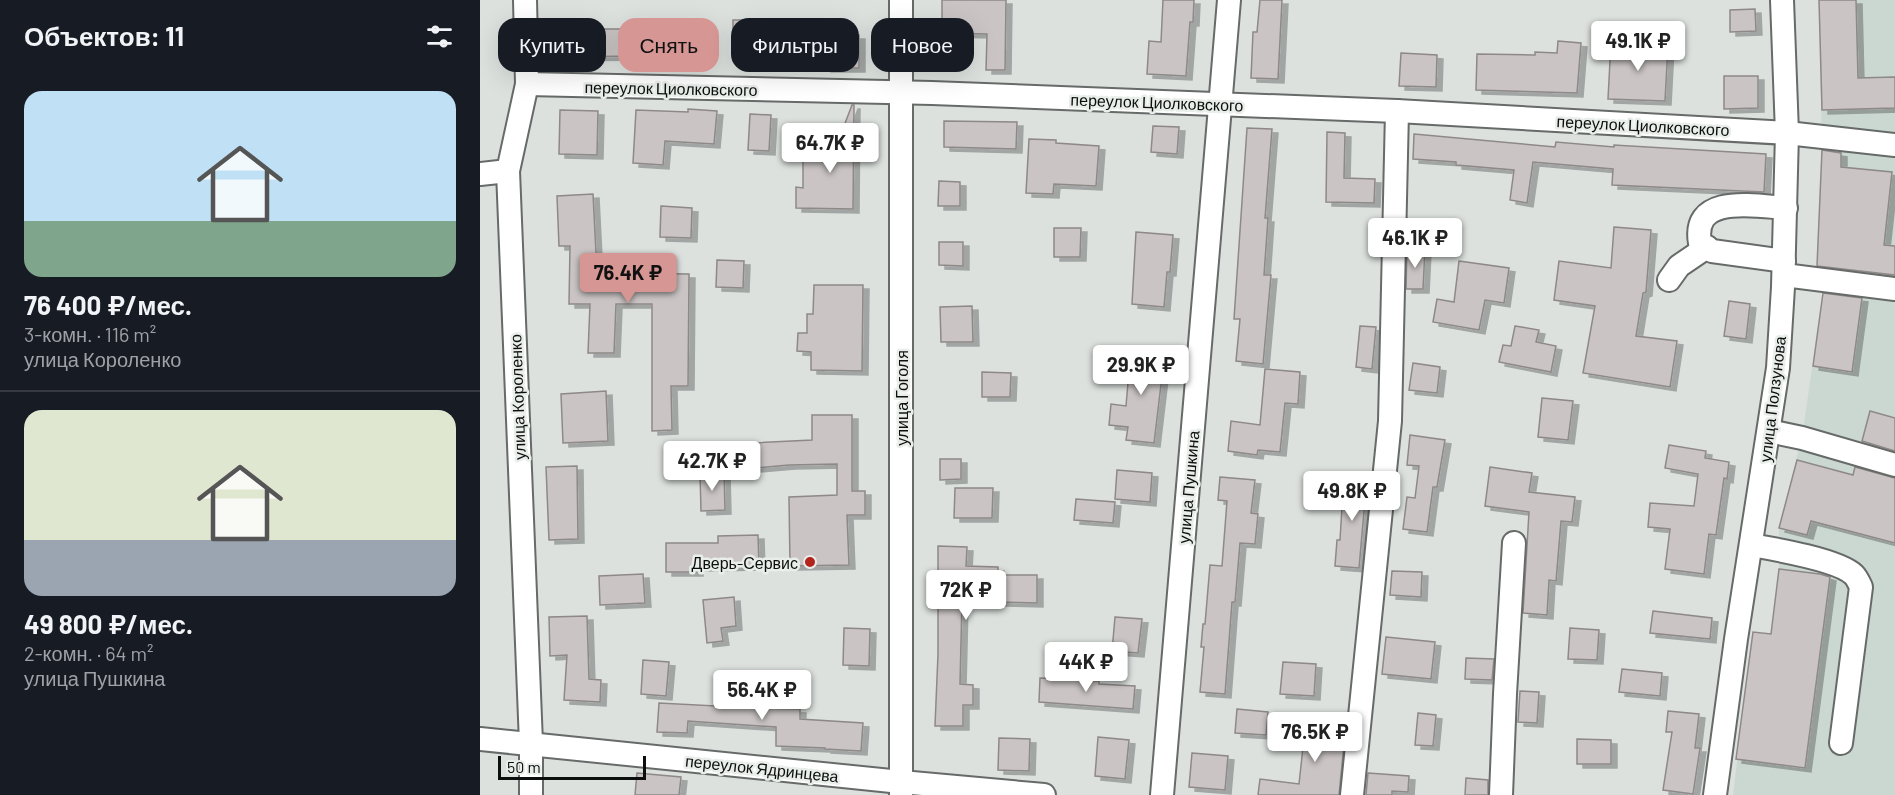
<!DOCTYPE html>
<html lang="ru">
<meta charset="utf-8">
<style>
body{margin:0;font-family:Barlow,sans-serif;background:#242831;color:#f1f3f6;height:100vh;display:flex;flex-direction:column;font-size:22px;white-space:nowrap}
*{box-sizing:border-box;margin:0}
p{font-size:20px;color:#9ea1a6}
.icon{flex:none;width:33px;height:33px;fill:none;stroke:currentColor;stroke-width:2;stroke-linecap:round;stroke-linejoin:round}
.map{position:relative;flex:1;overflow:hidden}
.side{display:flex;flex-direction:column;background:#171b24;width:480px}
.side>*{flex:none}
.hud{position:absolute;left:18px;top:18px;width:570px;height:54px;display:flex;gap:12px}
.scale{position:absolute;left:18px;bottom:15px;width:148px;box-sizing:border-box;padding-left:6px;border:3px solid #0d0f0e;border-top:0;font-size:16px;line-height:21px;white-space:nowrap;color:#0d0f0e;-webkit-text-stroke:4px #e9eeeb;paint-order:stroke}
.price{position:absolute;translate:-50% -51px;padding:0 14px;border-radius:6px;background:#fff;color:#222;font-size:20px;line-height:39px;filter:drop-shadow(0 2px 3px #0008)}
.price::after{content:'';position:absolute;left:50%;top:36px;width:18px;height:14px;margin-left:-9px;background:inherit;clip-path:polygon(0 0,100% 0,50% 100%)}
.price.on{background:#d59694;color:#111}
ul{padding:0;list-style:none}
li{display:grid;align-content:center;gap:12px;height:318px;padding:0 24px}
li+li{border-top:2px solid #363941}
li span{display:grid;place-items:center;height:186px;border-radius:18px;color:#555}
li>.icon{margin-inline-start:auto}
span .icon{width:108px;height:108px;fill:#fffc;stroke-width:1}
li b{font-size:26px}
h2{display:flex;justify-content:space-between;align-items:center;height:72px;padding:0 24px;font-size:26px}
.tag{padding:0 21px;border-radius:18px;background:#171b24;box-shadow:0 6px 24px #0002;font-size:21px;line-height:54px}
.tag.on{background:#d59694;color:#111}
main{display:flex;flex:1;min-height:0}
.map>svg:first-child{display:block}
</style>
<main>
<section class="side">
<h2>Объектов: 11<svg class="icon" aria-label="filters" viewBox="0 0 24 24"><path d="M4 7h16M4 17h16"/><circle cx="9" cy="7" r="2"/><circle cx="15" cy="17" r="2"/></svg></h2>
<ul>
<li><span style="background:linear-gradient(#bfe0f5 70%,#7fa58c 0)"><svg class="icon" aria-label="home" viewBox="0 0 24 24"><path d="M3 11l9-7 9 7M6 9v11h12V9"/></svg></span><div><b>76 400 ₽/мес.</b><p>3-комн. · 116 m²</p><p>улица Короленко</p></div></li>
<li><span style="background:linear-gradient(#dfe7d0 70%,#9aa5b1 0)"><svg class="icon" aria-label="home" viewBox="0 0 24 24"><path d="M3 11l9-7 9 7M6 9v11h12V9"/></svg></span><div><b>49 800 ₽/мес.</b><p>2-комн. · 64 m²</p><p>улица Пушкина</p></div></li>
</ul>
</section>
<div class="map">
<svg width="1415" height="795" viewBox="0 0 1415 795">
<defs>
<filter id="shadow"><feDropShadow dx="6" dy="4" stdDeviation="0" flood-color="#0004"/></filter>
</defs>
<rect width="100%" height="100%" fill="#dce1de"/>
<!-- built -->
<polygon fill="#cbd7d1" points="1339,0 1415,0 1415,795 1253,795 1273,632 1291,634 1299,569 1299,528 1322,437 1344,287 1337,270 1342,149"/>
<!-- building -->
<g fill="#cac5c4" stroke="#8e8988" stroke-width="1.5" filter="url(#shadow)">
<polygon points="462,0 526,0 525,70 506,70 507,34 462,33"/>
<polygon points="683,0 714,0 713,22 710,22 706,76 667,74 669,41 681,42"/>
<polygon points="780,0 802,0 798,79 771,78 773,32 777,32"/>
<polygon points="1339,0 1376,0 1378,78 1415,77 1415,108 1342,110"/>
<polygon points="1275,9 1276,31 1250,32 1250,10"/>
<rect x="253" y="20" width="40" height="41"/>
<polygon points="74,22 111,23 111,29 162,29 162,56 73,57"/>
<polygon points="196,22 224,23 223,57 195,57"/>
<rect x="345" y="35" width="34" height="33"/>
<polygon points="1078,41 1101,43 1097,93 996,90 997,54 1055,55 1055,52 1077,53"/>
<polygon points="1131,42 1188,45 1185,101 1128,99"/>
<polygon points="921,53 957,55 956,87 919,86"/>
<polygon points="1244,76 1278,76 1278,108 1244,109"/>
<polygon points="372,105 374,105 373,209 316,208 316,187 323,188 323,156 336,156 348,150 359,139"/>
<polygon points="208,109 237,111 234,144 185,141 183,165 153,163 156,110 208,112"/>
<polygon points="80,110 118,111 117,155 79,154"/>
<polygon points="270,114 291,115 289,151 268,150"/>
<polygon points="464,121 537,122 536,149 464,147"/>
<polygon points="673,126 699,127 697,154 671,152"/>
<polygon points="767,128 792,129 785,218 788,218 784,275 791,275 783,364 756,361 760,319 754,319"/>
<polygon points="847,132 865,133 864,178 895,179 894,203 846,202"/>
<polygon points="934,134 1075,147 1076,142 1134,147 1134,145 1286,154 1284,192 1132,185 1133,169 1053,162 1047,203 1030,200 1034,170 976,165 976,162 933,159"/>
<polygon points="549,139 576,140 576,143 619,146 616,186 574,184 573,194 546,193"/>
<polygon points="1342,150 1361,153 1361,167 1412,172 1404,245 1415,246 1415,275 1337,266"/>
<polygon points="459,181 480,182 480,206 458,206"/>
<polygon points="113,194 117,273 209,274 208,386 191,386 192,430 172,431 172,304 136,304 134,353 108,353 110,304 89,304 90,246 79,246 77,196"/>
<polygon points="181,206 212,208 211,238 180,237"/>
<polygon points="1134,227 1171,230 1166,292 1163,293 1156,336 1197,341 1190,387 1103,373 1115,306 1074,300 1079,261 1131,268"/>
<polygon points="574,228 601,228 600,257 574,257"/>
<polygon points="656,232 693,235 690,272 687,272 684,307 652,304"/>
<polygon points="459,242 483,242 483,266 459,265"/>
<polygon points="927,248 945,249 943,289 926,289"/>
<polygon points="237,260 264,261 263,288 236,287"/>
<polygon points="979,261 1029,268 1024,303 1005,300 999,330 953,322 957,299 974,302"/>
<polygon points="334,285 383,285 382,371 331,370 331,352 317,351 318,333 327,333 327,314 333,314"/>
<polygon points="1343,293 1382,298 1372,372 1333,366"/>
<polygon points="1249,301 1270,304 1266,339 1244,336"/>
<polygon points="492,306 493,342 461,342 460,307"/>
<polygon points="880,326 896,327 892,369 876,367"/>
<polygon points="1035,326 1059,330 1056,342 1076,346 1071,372 1019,362 1023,345 1031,346"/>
<polygon points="651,348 685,351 674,443 646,440 648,427 629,425 631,404 646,406"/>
<polygon points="933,363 960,367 957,393 929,390"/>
<polygon points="785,369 820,372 818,404 805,403 800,452 778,450 777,455 748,451 751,421 780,425"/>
<polygon points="502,372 531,373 530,397 502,397"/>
<polygon points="126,391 128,441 83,443 81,394"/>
<polygon points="1062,398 1093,401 1088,440 1058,437"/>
<polygon points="1390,411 1415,418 1415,451 1382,441"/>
<polygon points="332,415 372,415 372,491 385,491 385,515 367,515 369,565 310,566 309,497 357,495 357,464 309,465 274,468 272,443 332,440"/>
<polygon points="930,435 965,440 957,487 953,487 947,532 923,529 927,497 935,498 939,466 927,465"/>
<polygon points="1189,445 1226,451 1225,458 1249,462 1247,479 1244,478 1236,535 1229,534 1224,574 1185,569 1190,529 1168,527 1170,503 1214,506 1218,474 1185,468"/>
<polygon points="460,459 481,459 481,479 460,480"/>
<polygon points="1317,460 1373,475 1375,467 1415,478 1415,543 1331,521 1327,535 1299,528"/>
<polygon points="97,466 98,539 69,540 66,467"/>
<polygon points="1010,467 1052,473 1049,492 1095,497 1092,522 1081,521 1076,581 1069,580 1067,615 1043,613 1049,512 1005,506"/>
<polygon points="637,470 672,473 670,502 635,499"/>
<polygon points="244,472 245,510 221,511 220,473"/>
<polygon points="864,475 887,477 879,568 855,566 857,540 860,540"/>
<polygon points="740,477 775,480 771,513 778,514 775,544 760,543 755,602 752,602 745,694 720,692 724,647 721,647 723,624 725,624 730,565 742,566 747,501 738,500"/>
<polygon points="475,488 513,488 512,518 474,518"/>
<polygon points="596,499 635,502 633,523 594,520"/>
<polygon points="278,535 279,566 217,567 217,572 186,572 186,543 238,543 238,536"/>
<polygon points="458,546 487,547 486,566 518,567 518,575 557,575 557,603 482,601 480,684 493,685 493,705 483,705 483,726 455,726 458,654"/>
<polygon points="1299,569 1340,574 1350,577 1325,768 1256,759 1273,632 1291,634"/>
<polygon points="912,571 942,572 941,597 910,595"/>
<polygon points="163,574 165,603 120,605 119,576"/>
<polygon points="254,597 256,626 241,628 243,641 227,643 223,600"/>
<polygon points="1173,611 1232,618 1230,639 1170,633"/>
<polygon points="107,616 109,679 121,680 120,702 84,700 87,655 70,656 69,617"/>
<polygon points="635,617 662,619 658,653 632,651"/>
<polygon points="364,628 390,629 389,666 363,665"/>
<polygon points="1090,628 1119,630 1117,660 1088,659"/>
<polygon points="906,637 955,642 951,679 902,674"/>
<polygon points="986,658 1014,659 1012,680 985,679"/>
<polygon points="163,660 189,662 186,696 161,694"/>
<polygon points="803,662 836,664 834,696 800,694"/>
<polygon points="1142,669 1182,673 1180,696 1139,692"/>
<polygon points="560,678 619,681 619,684 655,686 653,709 559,702"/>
<polygon points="238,684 275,686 273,708 320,709 320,719 383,723 381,751 345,749 345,748 296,746 296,727 208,721 207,733 177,732 179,703 236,706"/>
<polygon points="1040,691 1059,692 1057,723 1038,722"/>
<polygon points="757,709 788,712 786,735 755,733"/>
<polygon points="1188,711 1219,714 1215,748 1220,748 1213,794 1183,790 1192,732 1186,732"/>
<polygon points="938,713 956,715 953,746 935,745"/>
<polygon points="826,720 866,724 859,795 778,795 780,779 819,784"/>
<polygon points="618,737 649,740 645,779 615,776"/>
<polygon points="519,738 550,739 549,771 518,770"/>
<polygon points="1097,739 1131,740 1131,764 1097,764"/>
<polygon points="712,753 748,756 745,790 709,787"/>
<polygon points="157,773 201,777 199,795 155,795"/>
<polygon points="888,773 929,776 928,792 912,791 912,795 886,795"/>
<polygon points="986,778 1008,780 1008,795 985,795"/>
</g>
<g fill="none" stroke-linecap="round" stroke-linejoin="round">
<defs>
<g id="minor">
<polyline points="45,0 47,84 28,171 51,743 51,795"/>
<polyline points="47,84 452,93 917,111 1307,133 1415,145"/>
<polyline points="0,174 28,171"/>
<path d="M1304 261 1232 251 1220 243C1211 193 1276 206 1306 208"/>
<polyline points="1304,275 1415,289"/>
<polyline points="1189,280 1199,266 1227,247"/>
<polyline points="1289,431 1322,438 1415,465"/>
<path d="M1271 545C1294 549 1359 560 1374 575 1377 578 1379 583 1381 587L1361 743"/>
<polyline points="0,739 421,782 564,795"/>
<polyline points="421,795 421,0"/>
<polyline points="682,795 749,0"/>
<polyline points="872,795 910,421 917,111"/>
<polyline points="1021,795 1025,694 1034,543"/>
<polyline points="1235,795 1256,639 1298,368 1303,287 1307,133 1302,0"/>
</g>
</defs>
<!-- minor casing -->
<use href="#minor" stroke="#666a68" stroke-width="26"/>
<!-- minor -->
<use href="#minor" stroke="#fff" stroke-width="22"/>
</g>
<!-- markers -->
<circle fill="#b3241d" stroke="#e9eeeb" stroke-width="2" cx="330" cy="562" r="6"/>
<g text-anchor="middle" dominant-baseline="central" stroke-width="5" stroke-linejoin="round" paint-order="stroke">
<!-- street labels -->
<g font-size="16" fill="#0d0f0e" stroke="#e9eeeb">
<text transform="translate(191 88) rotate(1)">переулок Циолковского</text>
<text transform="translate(677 102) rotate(2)">переулок Циолковского</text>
<text transform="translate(1163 125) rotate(3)">переулок Циолковского</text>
<text transform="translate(37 397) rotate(-92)">улица Короленко</text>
<text transform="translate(421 398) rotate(-90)">улица Гоголя</text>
<text transform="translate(1292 399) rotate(-83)">улица Ползунова</text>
<text transform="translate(708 487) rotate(-85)">улица Пушкина</text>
<text transform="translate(282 768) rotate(6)">переулок Ядринцева</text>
</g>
<!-- poi labels -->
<g font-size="16" fill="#0d0f0e" stroke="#e9eeeb" text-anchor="end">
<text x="318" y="562">Дверь-Сервис</text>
</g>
</g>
</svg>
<div class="scale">50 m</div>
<b class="price" style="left:1158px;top:72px">49.1K ₽</b>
<b class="price" style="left:350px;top:174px">64.7K ₽</b>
<b class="price" style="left:935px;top:269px">46.1K ₽</b>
<b class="price on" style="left:148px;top:304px">76.4K ₽</b>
<b class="price" style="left:661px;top:396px">29.9K ₽</b>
<b class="price" style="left:232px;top:492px">42.7K ₽</b>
<b class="price" style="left:872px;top:522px">49.8K ₽</b>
<b class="price" style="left:486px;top:621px">72K ₽</b>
<b class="price" style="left:606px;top:693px">44K ₽</b>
<b class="price" style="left:282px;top:721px">56.4K ₽</b>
<b class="price" style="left:835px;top:763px">76.5K ₽</b>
<div class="hud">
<a class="tag">Купить</a>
<a class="tag on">Снять</a>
<a class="tag">Фильтры</a>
<a class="tag">Новое</a>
</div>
</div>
</main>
